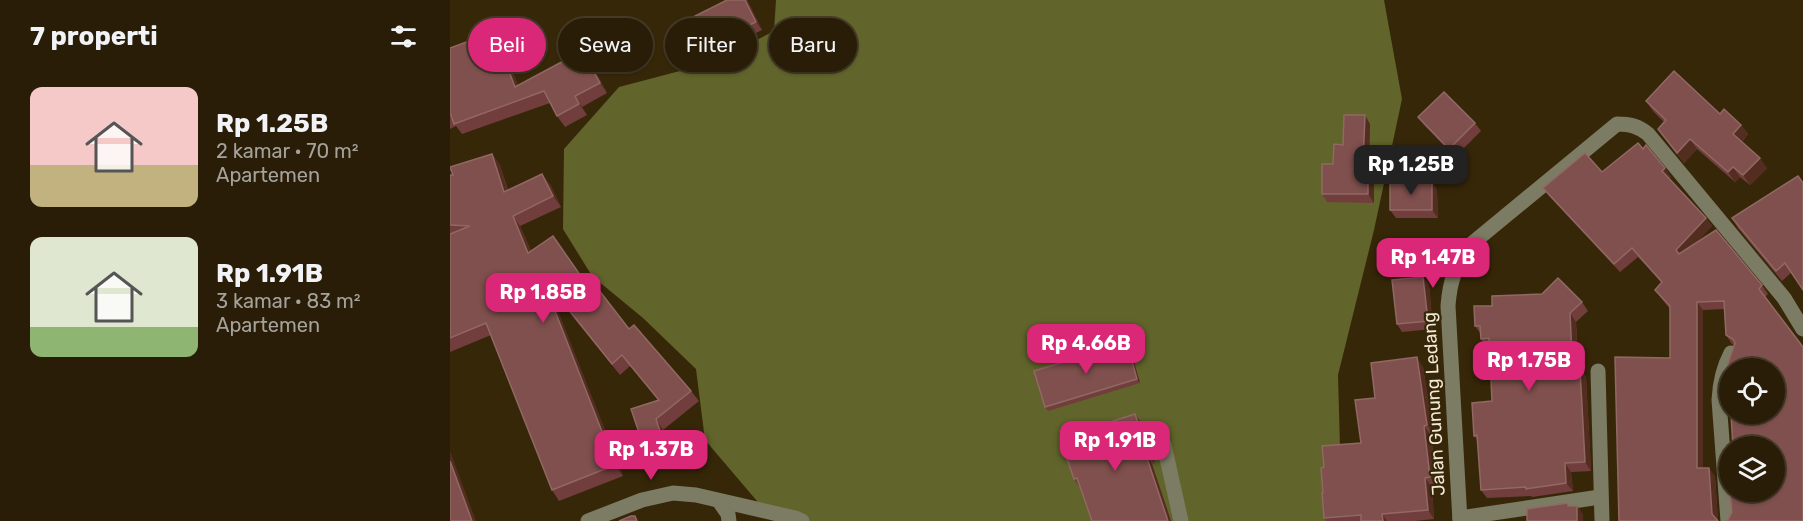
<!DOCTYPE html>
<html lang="id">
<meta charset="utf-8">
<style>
body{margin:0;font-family:Rubik,sans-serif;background:#352a15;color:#f1f3f6;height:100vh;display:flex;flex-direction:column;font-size:22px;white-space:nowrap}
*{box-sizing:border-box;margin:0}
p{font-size:20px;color:#a5a29b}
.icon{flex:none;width:33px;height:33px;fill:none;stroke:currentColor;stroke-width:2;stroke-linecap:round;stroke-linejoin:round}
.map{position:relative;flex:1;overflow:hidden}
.details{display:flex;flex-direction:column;background:#291d07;width:450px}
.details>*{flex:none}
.hud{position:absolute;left:18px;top:18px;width:570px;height:54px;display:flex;gap:12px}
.controls{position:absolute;left:1269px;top:358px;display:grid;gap:12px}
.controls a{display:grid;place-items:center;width:66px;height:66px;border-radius:50%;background:#291d07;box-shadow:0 2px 4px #0004,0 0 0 2px #453b28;font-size:30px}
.price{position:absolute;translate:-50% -51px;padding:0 14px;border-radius:12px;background:#db2777;color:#fff;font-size:20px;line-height:39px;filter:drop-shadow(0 2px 3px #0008)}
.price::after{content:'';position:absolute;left:50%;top:36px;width:18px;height:14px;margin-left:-9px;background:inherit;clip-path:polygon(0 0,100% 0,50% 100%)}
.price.on{background:#222;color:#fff}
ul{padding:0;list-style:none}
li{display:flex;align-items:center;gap:18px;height:150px;padding:0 30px}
li span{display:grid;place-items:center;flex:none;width:168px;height:120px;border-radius:12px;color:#555}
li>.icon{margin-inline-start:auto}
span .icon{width:72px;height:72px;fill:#fffc;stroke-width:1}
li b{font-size:26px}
h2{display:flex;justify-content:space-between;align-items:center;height:72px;padding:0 30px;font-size:26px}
.chip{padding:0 21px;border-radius:27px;background:#291d07;box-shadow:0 2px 4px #0004,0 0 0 2px #453b28;font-size:21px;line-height:54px}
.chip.on{background:#db2777;color:#fff}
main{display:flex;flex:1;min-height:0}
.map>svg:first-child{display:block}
</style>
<main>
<section class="details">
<h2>7 properti<svg class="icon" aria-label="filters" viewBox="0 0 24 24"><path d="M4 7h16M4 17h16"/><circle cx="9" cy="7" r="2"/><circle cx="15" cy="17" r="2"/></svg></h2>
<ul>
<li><span style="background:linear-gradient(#f6c9c9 65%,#c2b280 0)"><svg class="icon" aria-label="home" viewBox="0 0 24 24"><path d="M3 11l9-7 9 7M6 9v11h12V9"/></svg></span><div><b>Rp 1.25B</b><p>2 kamar · 70 m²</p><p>Apartemen</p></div></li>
<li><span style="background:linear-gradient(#dfe7d0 75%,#8fb573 0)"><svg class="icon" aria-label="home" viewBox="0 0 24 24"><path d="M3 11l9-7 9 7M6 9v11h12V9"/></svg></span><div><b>Rp 1.91B</b><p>3 kamar · 83 m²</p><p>Apartemen</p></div></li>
</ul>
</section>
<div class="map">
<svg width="1353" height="521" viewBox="0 0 1353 521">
<rect width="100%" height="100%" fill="#372709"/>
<!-- forest -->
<polygon fill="#61642b" points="326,0 934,0 952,99 924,230 888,375 892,521 324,521 255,440 246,369 193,318 142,276 113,229 114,149 169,87 264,62 324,31"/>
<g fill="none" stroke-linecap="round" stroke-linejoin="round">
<!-- minor -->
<g stroke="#7c7b63" stroke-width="15">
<polyline points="1148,371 1152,521"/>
<polyline points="714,445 731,521"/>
<polyline points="269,501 278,514 279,521"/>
<polyline points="1010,518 1150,497"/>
<polyline points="138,521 192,500 223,493 246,495 345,518 352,521"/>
<path d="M1010 521 998 306C1000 279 1005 269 1019 246L1167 124C1180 124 1188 126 1198 134L1334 298 1353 329"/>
<path d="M1278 521 1269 400C1270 382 1273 368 1281 353"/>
</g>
</g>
<!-- wall -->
<g fill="#713e3d">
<polygon points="277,0 297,0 312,30 253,59 247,50"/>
<polygon points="44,32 52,42 68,86 132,51 140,62 157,93 132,107 137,115 115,127 107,116 100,103 12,134 6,126 0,129 0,48"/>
<polygon points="1196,101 1270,114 1291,125 1298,134 1292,142 1317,168 1300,185 1290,177 1285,182 1247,149 1234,163 1208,129 1214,122 1203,111"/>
<polygon points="968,117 1025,123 1031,131 1005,157 974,125"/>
<polygon points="920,124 919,165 924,172 924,203 877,202 872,194 893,145"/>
<polygon points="1193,149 1221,177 1219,179 1256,218 1262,226 1246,243 1312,285 1318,294 1315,297 1324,492 1284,345 1282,344 1276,335 1275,309 1253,310 1253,468 1259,468 1265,477 1268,521 1220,358 1220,309 1211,298 1205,290 1212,283 1188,257 1170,272 1099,196 1093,188 1152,172"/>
<polygon points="42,154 50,165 58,190 100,184 111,207 70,226 81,251 137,285 241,391 249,401 213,430 224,460 205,467 197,456 208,400 180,366 170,375 98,286 173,476 109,501 102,490 41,335 0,352 0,175 3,175"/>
<polygon points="982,182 987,190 988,218 946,218 940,210"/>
<polygon points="1353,182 1353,290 1342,272 1332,281 1288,228 1282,218"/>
<polygon points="973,277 979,285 983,329 952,332 947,324"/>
<polygon points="1132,302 1138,311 1126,322 1129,370 1130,369 1136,377 1141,471 1121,472 1123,491 1082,497 1081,496 1037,498 1031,490 1028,440 1024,436 1042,401 1040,347 1037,347 1031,339 1031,334 1025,326 1042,306"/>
<polygon points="680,348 690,383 598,411 595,407"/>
<polygon points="973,367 984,435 981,435 987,487 982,487 984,519 965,521 876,521 874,518 874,467 911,443 925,398"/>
<polygon points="685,414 691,423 705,463 702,464 721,521 642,521 630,488 624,479"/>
</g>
<!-- shaded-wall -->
<g fill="#542d21">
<polygon points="295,0 297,1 312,30 306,22"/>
<polygon points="44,32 52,42 73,98 65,87"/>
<polygon points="132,51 140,62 157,93 150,83"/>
<polygon points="125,96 132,107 137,115 129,104"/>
<polygon points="915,115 920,124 919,165 924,172 924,203 918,194 913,164"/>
<polygon points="1291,125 1298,134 1290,144 1283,134"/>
<polygon points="1240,139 1247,149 1234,163 1227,153"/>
<polygon points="42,154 50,165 61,203 54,192"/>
<polygon points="1310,158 1317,168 1300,185 1293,175"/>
<polygon points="1283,167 1290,177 1285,182 1278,172"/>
<polygon points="1215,168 1221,177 1218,180 1212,171"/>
<polygon points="92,174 100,184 111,207 103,196"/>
<polygon points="982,182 987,190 988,218 982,210"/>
<polygon points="63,216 70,226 86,264 78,253"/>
<polygon points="1256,218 1262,226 1232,258 1226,250"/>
<polygon points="91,275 98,286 173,476 165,465"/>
<polygon points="973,277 979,285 983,329 978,321"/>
<polygon points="1247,302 1253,310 1253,476 1247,468"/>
<polygon points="1120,313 1126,322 1129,385 1123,377"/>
<polygon points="677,343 680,348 690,383 687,379"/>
<polygon points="967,357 973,367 984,435 977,425"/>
<polygon points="1130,369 1136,377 1141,471 1135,462"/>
<polygon points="685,414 691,423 705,463 699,454"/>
<polygon points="206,419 213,430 224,460 216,449"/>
<polygon points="974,426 981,435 987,487 980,477"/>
<polygon points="0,451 26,521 22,521 0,461"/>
<polygon points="696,455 702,464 721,521 718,521"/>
<polygon points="1115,463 1121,472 1123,491 1116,483"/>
<polygon points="1259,468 1265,477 1268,521 1262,514"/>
<polygon points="975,478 982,487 984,519 978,510"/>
<polygon points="1127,506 1133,514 1133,521 1127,521"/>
<polygon points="932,514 937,521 933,521"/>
</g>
<!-- building -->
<g fill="#7f504d" stroke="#916863" stroke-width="1.5">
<polygon points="277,0 295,0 306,22 247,50 233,22"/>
<polygon points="44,32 65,87 132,51 150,83 125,96 129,104 107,116 94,91 4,124 1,115 0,115 0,48"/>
<polygon points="1224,71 1270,114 1274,109 1291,125 1283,134 1310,158 1293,175 1283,167 1278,172 1240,139 1227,153 1208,129 1216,120 1196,101"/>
<polygon points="994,92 1025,123 999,149 968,117"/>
<polygon points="894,115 915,115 913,164 918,164 918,194 872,194 872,164 883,164 884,144 893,145"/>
<polygon points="1188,143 1193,149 1196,145 1215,168 1212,171 1256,218 1226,250 1229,254 1266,230 1312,285 1309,289 1353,347 1353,521 1276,521 1278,520 1282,512 1280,492 1324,492 1324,447 1283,447 1281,414 1324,414 1324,369 1280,369 1280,393 1278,363 1285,343 1283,339 1276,335 1274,301 1247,302 1247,468 1259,468 1262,514 1268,521 1169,521 1165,357 1220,358 1220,306 1205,290 1212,282 1182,248 1164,264 1093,188 1135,153 1152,172"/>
<polygon points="42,154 54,192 92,174 103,196 63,216 78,253 103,236 137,285 142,281 179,329 184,325 241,391 206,419 216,449 197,456 181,409 209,400 172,355 162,364 91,275 165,465 102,490 36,323 0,338 0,234 20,226 0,225 0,175 3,175 0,167"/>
<polygon points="1348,176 1353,183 1353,290 1335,263 1326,271 1282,218"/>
<polygon points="982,182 982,210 940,210 940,183"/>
<polygon points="973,277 978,321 947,324 942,280"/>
<polygon points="1108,278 1132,302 1120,313 1123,377 1130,369 1135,462 1115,463 1116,483 1076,489 1076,487 1031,490 1027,435 1024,436 1022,403 1042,401 1039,338 1031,339 1030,326 1025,326 1024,306 1042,306 1042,296 1092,294"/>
<polygon points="677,343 687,379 595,407 584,371"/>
<polygon points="967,357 977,425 974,426 980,477 975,478 978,510 932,514 933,521 911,521 911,515 874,518 872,493 873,493 871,468 874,467 872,446 911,443 905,400 925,398 921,363"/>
<polygon points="685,414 699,454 696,455 718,521 642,521 627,478 624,479 610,438"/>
<polygon points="0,461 22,521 0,521"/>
<polygon points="1118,503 1118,506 1127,506 1127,521 1077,521 1077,509"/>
<polygon points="181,516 185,516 187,521 169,521"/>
</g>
<g text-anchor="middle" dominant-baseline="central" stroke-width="4.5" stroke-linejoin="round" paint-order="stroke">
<!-- street labels -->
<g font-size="18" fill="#f3e9d8" stroke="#372709">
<text transform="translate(984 404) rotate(-93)">Jalan Gunung Ledang</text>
</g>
</g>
</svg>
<div class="controls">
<a><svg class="icon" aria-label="locate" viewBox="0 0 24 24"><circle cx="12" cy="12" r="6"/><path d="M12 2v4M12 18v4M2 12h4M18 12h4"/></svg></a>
<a><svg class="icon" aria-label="layers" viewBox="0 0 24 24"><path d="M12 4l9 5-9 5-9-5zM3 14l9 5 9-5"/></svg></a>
</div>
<b class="price on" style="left:961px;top:196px">Rp 1.25B</b>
<b class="price" style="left:983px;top:289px">Rp 1.47B</b>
<b class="price" style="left:93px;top:324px">Rp 1.85B</b>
<b class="price" style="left:636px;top:375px">Rp 4.66B</b>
<b class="price" style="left:1079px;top:392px">Rp 1.75B</b>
<b class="price" style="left:665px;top:472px">Rp 1.91B</b>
<b class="price" style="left:201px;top:481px">Rp 1.37B</b>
<div class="hud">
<a class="chip on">Beli</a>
<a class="chip">Sewa</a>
<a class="chip">Filter</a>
<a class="chip">Baru</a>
</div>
</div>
</main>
